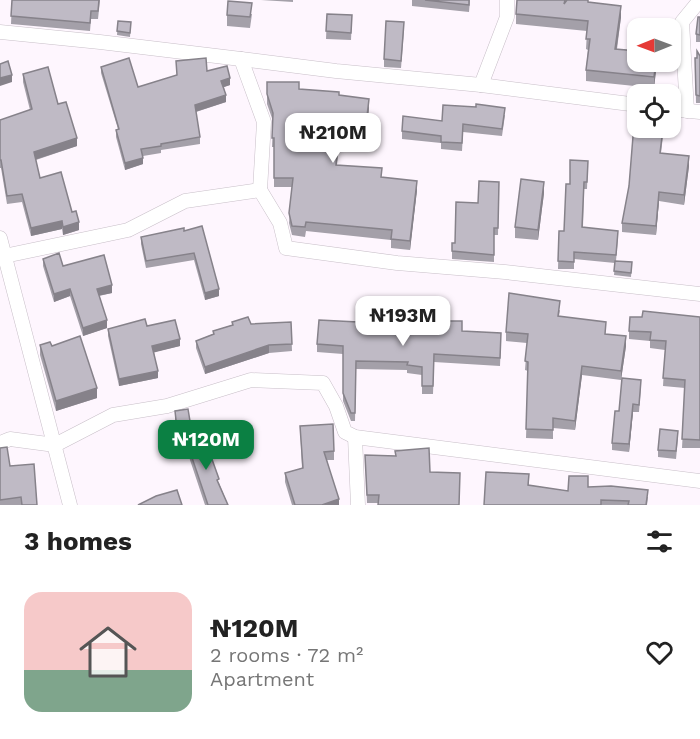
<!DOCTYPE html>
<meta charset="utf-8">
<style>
body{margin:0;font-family:"Work Sans",sans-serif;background:#f6f6f6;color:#222;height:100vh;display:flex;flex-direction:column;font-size:22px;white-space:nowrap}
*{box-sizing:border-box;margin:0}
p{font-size:20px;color:#767676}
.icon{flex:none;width:33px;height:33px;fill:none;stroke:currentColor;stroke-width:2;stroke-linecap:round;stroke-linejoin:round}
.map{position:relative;height:505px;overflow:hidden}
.details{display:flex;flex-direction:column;background:#fff;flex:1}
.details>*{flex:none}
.needle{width:39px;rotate:269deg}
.tools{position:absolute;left:627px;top:18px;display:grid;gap:12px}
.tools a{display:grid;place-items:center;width:54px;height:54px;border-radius:12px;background:#fff;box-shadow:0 2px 4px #0004;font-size:30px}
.price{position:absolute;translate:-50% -51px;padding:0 14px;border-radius:12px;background:#fff;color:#222;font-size:20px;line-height:39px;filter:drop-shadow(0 2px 3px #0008)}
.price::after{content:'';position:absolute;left:50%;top:36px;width:18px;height:14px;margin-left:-9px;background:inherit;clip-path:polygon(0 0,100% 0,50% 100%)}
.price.current{background:#0b8043;color:#fff}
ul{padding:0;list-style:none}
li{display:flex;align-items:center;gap:18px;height:150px;padding:0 24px}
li+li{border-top:2px solid #e0e0e0}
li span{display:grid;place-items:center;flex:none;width:168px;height:120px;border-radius:18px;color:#555}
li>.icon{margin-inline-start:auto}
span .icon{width:72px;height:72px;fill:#fffc;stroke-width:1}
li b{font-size:26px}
h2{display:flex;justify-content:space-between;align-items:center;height:72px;padding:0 24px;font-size:26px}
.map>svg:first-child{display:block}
</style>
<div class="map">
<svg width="700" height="505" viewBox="0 0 700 505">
<rect width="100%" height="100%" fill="#fef6fe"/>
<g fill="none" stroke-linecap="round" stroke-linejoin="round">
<defs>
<g id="minor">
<polyline points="0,32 100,42 241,59 264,122 260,190"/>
<polyline points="241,59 336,71 481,85 507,17 507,0"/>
<polyline points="481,85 638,105"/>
<polyline points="670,109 700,112"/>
<polyline points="687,111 682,22 700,0"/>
<polyline points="0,238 70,505"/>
<polyline points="0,257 128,230 185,201 260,190 280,223 286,248 397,263 505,272 700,294"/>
<polyline points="355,437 358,505"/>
<polyline points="0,443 10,439 55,445 113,415 167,406 251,380 323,383 336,406 345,432 355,437 700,481"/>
</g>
</defs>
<!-- minor casing -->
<use href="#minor" stroke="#c8bfc8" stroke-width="15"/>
<!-- minor -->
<use href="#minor" stroke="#fff" stroke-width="14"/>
</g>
<!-- wall -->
<g fill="#a4a0a9">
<polygon points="12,0 100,0 98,19 91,19 90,31 11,24"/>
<polygon points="261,0 293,0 293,2"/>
<polygon points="412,0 470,0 469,12 412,6"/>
<polygon points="566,0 566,2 588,2 621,17 617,49 657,62 654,88 586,81 586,70 588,50 586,49 587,31 516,24 516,14"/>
<polygon points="252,14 250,28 227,26 227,15"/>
<polygon points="327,14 352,15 351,40 326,39"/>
<polygon points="700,17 700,42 696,42 696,34"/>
<polygon points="118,21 131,22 130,37 117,35"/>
<polygon points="404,30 401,68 384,67 384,59"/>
<polygon points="700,56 700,103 696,103 695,58"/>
<polygon points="176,61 207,71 230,85 224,87 226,102 196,112 200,137 200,144 161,150 161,153 143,156 143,164 125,170 116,137 116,130 118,129 101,73 101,67 138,87 177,75"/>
<polygon points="23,74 58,104 77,146 36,160 40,178 72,212 79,230 63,235 62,229 31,236 22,202 7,204 1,168 0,168 0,120 30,110 23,82"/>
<polygon points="267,82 299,89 339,95 369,108 365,143 339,140 337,165 382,177 417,190 410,250 391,248 391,240 306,231 305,237 292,235 289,223 292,187 274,187 274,147 272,147 273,121 267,104"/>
<polygon points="505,115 502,136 463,132 462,151 441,149 441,143 402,139 402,131"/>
<polygon points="663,136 661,153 689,166 684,205 659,201 656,235 622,232 622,223"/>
<polygon points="588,161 587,189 584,189 583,227 618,238 616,261 632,262 631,277 614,275 615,263 574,259 574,269 558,269 559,231 564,231 570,184"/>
<polygon points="499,182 498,235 494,235 494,262 452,259 452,243 455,243 478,203"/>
<polygon points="544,193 538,240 515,238 515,227"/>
<polygon points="184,231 219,296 205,300 194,260 146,268 141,244 141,237"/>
<polygon points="43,259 63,266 112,293 99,296 107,328 83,336 70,296 54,302 43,266"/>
<polygon points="560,310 559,316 606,334 626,346 621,380 582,375 575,430 553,428 553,439 526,438 528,371 525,370 527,343 506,341 506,332"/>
<polygon points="642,317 700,317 700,448 682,448 685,388 663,386 665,350 650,348 650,341 629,339 629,331"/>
<polygon points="232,322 251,324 291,322 292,351 269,353 205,374 196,348 196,341 213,334 213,331 232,325"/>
<polygon points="147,326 180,346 154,352 158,378 119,386 108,336 108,329"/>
<polygon points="377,331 462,331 501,341 500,366 434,362 433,394 422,394 422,375 407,373 407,370 356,369 355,421 351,421 343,401 343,354 317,352 317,344"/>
<polygon points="40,345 97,398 56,411 40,355"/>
<polygon points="641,387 639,412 633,412 629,452 612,450 612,443 619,411"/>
<polygon points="175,411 191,427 191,435 177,437 175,419"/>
<polygon points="300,426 334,451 334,460 327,460 339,505 292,505 285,482 285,473 302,468"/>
<polygon points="678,438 676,459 658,457 658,450"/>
<polygon points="186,440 219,483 228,505 205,505 186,448"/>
<polygon points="0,448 10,466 37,505 0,505"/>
<polygon points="429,448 379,503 367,503 365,455 395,456"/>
<polygon points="529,481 529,485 568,491 588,487 648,497 647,505 484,505"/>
</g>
<!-- shaded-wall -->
<g fill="#86828a">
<polygon points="621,6 621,17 615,60 615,49"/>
<polygon points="656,62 657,62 654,88 654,77"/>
<polygon points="12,75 12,82 0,86 0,78"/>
<polygon points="230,78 230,85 221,88 221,81"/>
<polygon points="226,95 226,102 195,112 195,105"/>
<polygon points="369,99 369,108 365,143 365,133"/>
<polygon points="339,130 339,140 336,174 336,165"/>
<polygon points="77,138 77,146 34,160 34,152"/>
<polygon points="689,156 689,166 684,205 684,195"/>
<polygon points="143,158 143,164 125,170 125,163"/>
<polygon points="417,181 417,190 410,250 410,241"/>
<polygon points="544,182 544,193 538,240 538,230"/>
<polygon points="659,192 659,201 656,235 656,226"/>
<polygon points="62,221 62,229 31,236 31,228"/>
<polygon points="79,222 79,230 63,235 63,227"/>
<polygon points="112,285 112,293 97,296 97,289"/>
<polygon points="70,289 70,296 54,302 54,294"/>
<polygon points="219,289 219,296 205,300 205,293"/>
<polygon points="107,320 107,328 83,336 83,328"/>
<polygon points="626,336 626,346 621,380 621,371"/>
<polygon points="180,339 180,346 152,353 152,346"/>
<polygon points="269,345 269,353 205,374 205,367"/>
<polygon points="582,366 582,375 575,430 575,421"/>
<polygon points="158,371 158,378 119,386 119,379"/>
<polygon points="97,388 97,398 56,411 56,401"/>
<polygon points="633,404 633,412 629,452 629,444"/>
<polygon points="339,499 339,505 322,505"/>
</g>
<!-- building -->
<g fill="#bfbac5" stroke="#86828a" stroke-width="1.5">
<polygon points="12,0 99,0 98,11 91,11 90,23 11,16"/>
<polygon points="425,0 469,0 469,5"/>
<polygon points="517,0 565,0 564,4 567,0 588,0 588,2 621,6 615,49 638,51 638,62 656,62 654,77 586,70 590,39 586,39 588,21 516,14"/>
<polygon points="228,1 252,3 250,17 227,15"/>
<polygon points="327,14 352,15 351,33 326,31"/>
<polygon points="698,17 700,17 700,35 696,34"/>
<polygon points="118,21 131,22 130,33 117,31"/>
<polygon points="386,21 404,22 401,61 384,59"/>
<polygon points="697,51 700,56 700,96 696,95 695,58 697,58"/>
<polygon points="129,58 138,87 177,75 176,61 206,58 207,71 227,66 230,78 221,81 226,95 195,105 200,137 161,144 161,146 141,149 143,158 125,163 116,130 119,129 101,67"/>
<polygon points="8,61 12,75 0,78 0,64"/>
<polygon points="48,67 58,104 66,102 77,138 34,152 40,178 61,172 72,212 76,211 79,222 63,227 62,221 31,228 22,194 7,196 1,160 0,160 0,120 32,109 23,74"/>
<polygon points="267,82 299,82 299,89 339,92 339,95 369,99 365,133 339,130 336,165 382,168 381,177 417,181 410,241 391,239 392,230 306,222 305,227 292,226 289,213 293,178 274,178 274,138 272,138 273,113 267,94"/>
<polygon points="476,104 505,108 502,129 463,124 462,143 441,142 441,136 402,131 403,116 442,121 443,105 476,107"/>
<polygon points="634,124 638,124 638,128 663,128 660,153 689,156 684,195 659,192 656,226 622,223 629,186"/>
<polygon points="570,160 588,161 587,182 584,182 582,227 618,231 616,255 574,252 574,262 558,261 559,231 564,231 566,184 570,184"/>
<polygon points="521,179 544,182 538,230 515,227"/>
<polygon points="479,181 499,182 498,228 494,228 494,255 452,251 452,243 455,243 456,202 478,203"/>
<polygon points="202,226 219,289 205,293 194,253 146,261 141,237 184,228 184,231"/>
<polygon points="59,253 63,266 104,255 112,285 97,289 107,320 83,328 70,289 54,294 43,259"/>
<polygon points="615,261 632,262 631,273 614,271"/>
<polygon points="509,293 560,301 558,316 606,322 605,334 626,336 621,371 582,366 575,421 553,418 553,430 526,429 528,362 525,361 528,334 506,332"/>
<polygon points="643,311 700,317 700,440 682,439 685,380 663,378 666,341 650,340 651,332 629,331 630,317 642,317"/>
<polygon points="248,317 251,324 291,322 292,344 269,345 205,367 196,341 214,334 213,331 233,325 232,322"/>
<polygon points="145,319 147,326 175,320 180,339 152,346 158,371 119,379 108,329"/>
<polygon points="319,320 377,323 376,331 400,330 400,328 441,329 441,321 462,321 462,331 501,333 500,358 434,354 433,386 422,386 422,367 407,365 408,362 356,361 355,413 351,413 343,393 343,346 317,344"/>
<polygon points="80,336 97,388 56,401 40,345 50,342 52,346"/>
<polygon points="622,378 641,380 639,405 633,404 629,444 612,443 615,411 619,411"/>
<polygon points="188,409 191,427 177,429 175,411"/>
<polygon points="333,424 334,451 324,452 339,499 322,505 295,505 285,473 303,468 300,426"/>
<polygon points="660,429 678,431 676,451 658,450"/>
<polygon points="203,434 219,479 217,480 228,505 208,505 207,502 186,440"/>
<polygon points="7,447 10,466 34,464 37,505 22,505 21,497 0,500 0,448"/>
<polygon points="429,448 430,472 460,473 459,505 378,505 379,495 367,495 365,455 396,456 395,451"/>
<polygon points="486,472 529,474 528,485 568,491 569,476 588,476 588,487 611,486 648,490 646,505 628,505 629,501 601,500 601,505 484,505"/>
<polygon points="177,490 182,505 138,505 156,496"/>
</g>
</svg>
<div class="tools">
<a><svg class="needle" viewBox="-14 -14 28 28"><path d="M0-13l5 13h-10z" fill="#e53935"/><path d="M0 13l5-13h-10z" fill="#767676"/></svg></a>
<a><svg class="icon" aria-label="locate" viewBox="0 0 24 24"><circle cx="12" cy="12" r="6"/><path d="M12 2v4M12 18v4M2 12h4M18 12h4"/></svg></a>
</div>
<b class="price" style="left:333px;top:164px">₦210M</b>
<b class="price" style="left:403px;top:347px">₦193M</b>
<b class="price current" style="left:206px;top:471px">₦120M</b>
</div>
<section class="details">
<h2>3 homes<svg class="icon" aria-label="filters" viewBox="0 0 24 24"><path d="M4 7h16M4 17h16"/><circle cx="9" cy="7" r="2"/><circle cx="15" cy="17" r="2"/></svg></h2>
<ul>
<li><span style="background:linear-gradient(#f6c9c9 65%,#7fa58c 0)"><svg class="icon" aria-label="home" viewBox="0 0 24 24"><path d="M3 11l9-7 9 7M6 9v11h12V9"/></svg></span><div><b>₦120M</b><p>2 rooms · 72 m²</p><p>Apartment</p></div><svg class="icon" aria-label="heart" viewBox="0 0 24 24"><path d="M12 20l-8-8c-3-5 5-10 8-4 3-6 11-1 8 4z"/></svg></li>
</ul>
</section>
